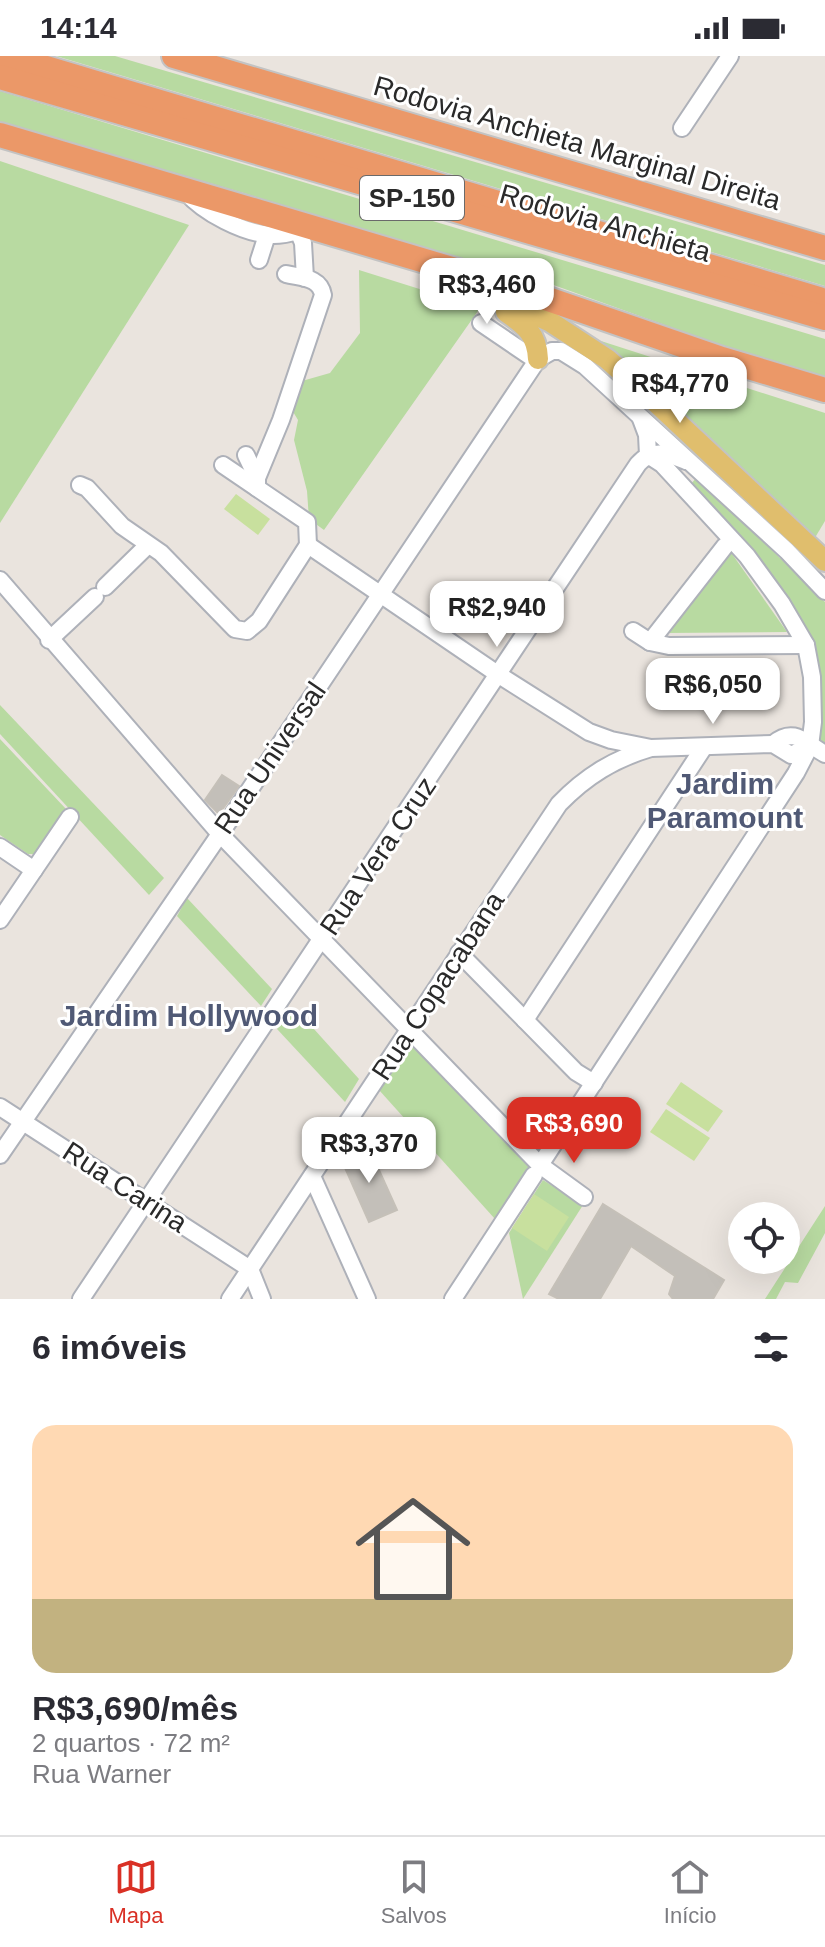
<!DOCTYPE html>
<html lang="pt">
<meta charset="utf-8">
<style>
body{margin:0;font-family:Helvetica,sans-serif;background:#f2f2f3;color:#2b2b33;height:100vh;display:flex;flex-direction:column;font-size:30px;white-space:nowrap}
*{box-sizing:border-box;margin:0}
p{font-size:26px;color:#7c7c81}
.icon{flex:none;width:44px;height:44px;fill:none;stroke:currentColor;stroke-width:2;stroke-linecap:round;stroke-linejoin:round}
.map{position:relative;height:1243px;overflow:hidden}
.panel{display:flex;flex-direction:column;background:#fff;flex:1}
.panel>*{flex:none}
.fabs{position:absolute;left:728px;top:1146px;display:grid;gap:16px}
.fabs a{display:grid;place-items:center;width:72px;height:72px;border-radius:50%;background:#fff;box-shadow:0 8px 32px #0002;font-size:40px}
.price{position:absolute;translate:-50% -68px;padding:0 18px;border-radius:16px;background:#fff;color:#222;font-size:26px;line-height:52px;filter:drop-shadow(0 2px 4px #0008)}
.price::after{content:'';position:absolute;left:50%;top:48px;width:24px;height:18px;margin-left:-12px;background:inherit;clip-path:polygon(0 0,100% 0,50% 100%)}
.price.current{background:#d93025;color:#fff}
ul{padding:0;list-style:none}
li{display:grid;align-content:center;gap:16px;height:424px;padding:0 32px}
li+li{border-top:2px solid #e1e1e2}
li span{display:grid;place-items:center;height:248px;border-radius:24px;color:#555}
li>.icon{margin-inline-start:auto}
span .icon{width:144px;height:144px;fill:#fffc;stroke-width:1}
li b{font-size:34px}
h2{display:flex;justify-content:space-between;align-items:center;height:96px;padding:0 32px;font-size:34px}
.status{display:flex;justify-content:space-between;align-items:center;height:56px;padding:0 40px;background:#fff;direction:ltr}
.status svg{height:22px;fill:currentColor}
.tabs{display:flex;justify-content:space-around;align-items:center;height:112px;border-top:2px solid #e1e1e2;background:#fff;font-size:22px;color:#7c7c81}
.tabs a{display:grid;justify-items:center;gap:4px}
.tabs .current{color:#d93025}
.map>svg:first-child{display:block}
</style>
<div class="status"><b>14:14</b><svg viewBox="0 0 49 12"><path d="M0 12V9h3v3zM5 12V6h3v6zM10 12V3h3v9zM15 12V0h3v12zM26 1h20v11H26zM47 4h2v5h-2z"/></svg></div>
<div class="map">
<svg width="825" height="1243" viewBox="0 0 825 1243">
<rect width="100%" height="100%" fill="#eae4de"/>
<!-- green -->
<g fill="#b8daa1">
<polygon points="56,0 115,0 825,209 825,230"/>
<polygon points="0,35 825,283 825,321 751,300 534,222 369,179 247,138 0,66"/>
<polygon points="0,105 189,169 0,467"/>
<polygon points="359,214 480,252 324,474 309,463 307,435 294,384 298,364 292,354 302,325 330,317 360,277"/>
<polygon points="601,285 825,357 825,465 813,485"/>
<polygon points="697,421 825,546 825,687 819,683 817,611 729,470 691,428"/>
<polygon points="730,495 787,576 664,577"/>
<polygon points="0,649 164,822 149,839 0,678"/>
<polygon points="0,683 66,753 36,798 28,798 0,779"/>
<polygon points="187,842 272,933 261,950 177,860"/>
<polygon points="295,952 359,1023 345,1046 277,973"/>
<polygon points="411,985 531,1110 495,1163 379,1034"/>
<polygon points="543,1124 583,1149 523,1243 509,1177"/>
<polygon points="825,1150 825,1177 798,1227 785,1226 776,1243 765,1243"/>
</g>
<!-- pitch -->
<g fill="#c8e09e">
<polygon points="236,438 270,463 258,479 224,453"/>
<polygon points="681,1026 723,1055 708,1076 666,1048"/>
<polygon points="666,1053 710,1082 694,1105 650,1076"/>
<polygon points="534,1138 569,1161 547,1195 512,1172"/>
</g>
<!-- building -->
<g fill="#c3bfb9" stroke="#c5c0b8" stroke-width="2">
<polygon points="222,719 239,730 219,758 205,744"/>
<polygon points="369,1092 397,1154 369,1166 342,1105"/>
<polygon points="603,1148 724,1224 713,1243 673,1243 669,1238 675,1220 631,1190 600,1243 559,1243 549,1238"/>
</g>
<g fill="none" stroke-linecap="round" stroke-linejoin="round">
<defs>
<g id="minor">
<polyline points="682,72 730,0"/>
<path d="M186 136C204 157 243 177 271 179 284 180 297 175 309 172"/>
<polyline points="298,175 303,187 305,222"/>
<polyline points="259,204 267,179"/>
<polyline points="481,267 537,305"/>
<polyline points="246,399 257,422"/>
<polyline points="80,429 87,432 122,470 161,497 235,573 247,575 259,565 308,489 307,466 223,409"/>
<path d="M257 432V422L281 364 323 239C320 221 302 222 286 218"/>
<polyline points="308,489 499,619 589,676 611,684 651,692 773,688 791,699 810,690"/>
<polyline points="0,524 220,778 540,1109 584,1141"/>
<polyline points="105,531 148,489"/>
<polyline points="633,575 650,586 669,590 806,589"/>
<polyline points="49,584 95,541"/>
<polyline points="650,586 725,490"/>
<path d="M773 688C794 670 805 687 825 698"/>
<polyline points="0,791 34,814"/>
<polyline points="0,864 70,761"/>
<polyline points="459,897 576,1016 594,1027"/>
<polyline points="525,964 704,691"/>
<polyline points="0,1051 250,1213 262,1243"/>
<polyline points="0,1099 220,778 538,303 552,295 561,295 585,310 787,495 825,535"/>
<polyline points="540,1109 796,717 810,690 813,666 812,621 806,589 782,548 747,500 662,408 648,399 647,379 641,363"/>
<polyline points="312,1120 367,1243"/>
<path d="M81 1243 638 408C653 391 669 398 686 405"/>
<path d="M230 1243 559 748C586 720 614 703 651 692"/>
<polyline points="453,1243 534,1119"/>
</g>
<g id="major">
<polyline points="452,222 549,265 607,303 649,340 825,505"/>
<path d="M506 256C525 269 537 278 538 303"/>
</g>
<g id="highway">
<polyline points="6,0 819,243"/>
<polyline points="174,0 825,192"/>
<polyline points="0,21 825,262"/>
<polyline points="0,79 516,232 722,303 825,334"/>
</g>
</defs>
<!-- minor casing -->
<use href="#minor" stroke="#aeb1b9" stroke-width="20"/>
<!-- major casing -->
<use href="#major" stroke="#c3c3c3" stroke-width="24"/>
<!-- highway casing -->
<use href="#highway" stroke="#c3c3c3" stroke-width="28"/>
<!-- minor -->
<use href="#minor" stroke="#fff" stroke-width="16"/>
<!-- major -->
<use href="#major" stroke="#e0be6d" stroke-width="20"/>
<!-- highway -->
<use href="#highway" stroke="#eb9868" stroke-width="24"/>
</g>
<g text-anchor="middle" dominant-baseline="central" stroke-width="6" stroke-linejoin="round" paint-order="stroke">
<!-- shield labels -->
<rect fill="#fff" stroke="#6a6a6a" stroke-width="2" x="360" y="120" width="104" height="44" rx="6"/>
<g font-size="26" font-weight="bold" fill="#2a2a2a">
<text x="412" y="142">SP-150</text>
</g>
<!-- street labels -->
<g font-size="28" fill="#2a2a2a" stroke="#fff">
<text transform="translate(577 87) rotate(16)">Rodovia Anchieta Marginal Direita</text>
<text transform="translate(605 167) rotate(16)">Rodovia Anchieta</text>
<text transform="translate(270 702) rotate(-56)">Rua Universal</text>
<text transform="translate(378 800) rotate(-56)">Rua Vera Cruz</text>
<text transform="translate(438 930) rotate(-57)">Rua Copacabana</text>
<text transform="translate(125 1131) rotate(33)">Rua Carina</text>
</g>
<!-- neighbourhood labels -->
<g font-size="30" font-weight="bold" fill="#505975" stroke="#fff">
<text x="725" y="727">Jardim<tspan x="725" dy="34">Paramount</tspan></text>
<text x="189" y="959">Jardim Hollywood</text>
</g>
</g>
</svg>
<div class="fabs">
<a><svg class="icon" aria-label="locate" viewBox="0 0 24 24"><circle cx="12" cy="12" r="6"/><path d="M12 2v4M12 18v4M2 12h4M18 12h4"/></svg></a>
</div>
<b class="price" style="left:487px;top:270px">R$3,460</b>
<b class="price" style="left:680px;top:369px">R$4,770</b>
<b class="price" style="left:497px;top:593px">R$2,940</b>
<b class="price" style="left:713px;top:670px">R$6,050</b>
<b class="price current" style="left:574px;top:1109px">R$3,690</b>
<b class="price" style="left:369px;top:1129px">R$3,370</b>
</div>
<section class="panel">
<h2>6 imóveis<svg class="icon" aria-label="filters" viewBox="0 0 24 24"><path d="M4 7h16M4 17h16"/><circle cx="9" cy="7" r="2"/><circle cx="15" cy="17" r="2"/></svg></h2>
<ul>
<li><span style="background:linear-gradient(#ffd9b3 70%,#c2b280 0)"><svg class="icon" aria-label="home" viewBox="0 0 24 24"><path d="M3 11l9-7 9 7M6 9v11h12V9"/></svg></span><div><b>R$3,690/mês</b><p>2 quartos · 72 m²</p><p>Rua Warner</p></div></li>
</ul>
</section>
<nav class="tabs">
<a class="current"><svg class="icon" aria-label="map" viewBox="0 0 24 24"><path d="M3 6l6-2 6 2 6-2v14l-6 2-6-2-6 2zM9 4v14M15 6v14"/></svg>Mapa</a>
<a><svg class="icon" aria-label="saved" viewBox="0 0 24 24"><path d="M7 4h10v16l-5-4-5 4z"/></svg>Salvos</a>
<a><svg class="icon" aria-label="home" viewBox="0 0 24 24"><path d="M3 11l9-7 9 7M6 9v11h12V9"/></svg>Início</a>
</nav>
